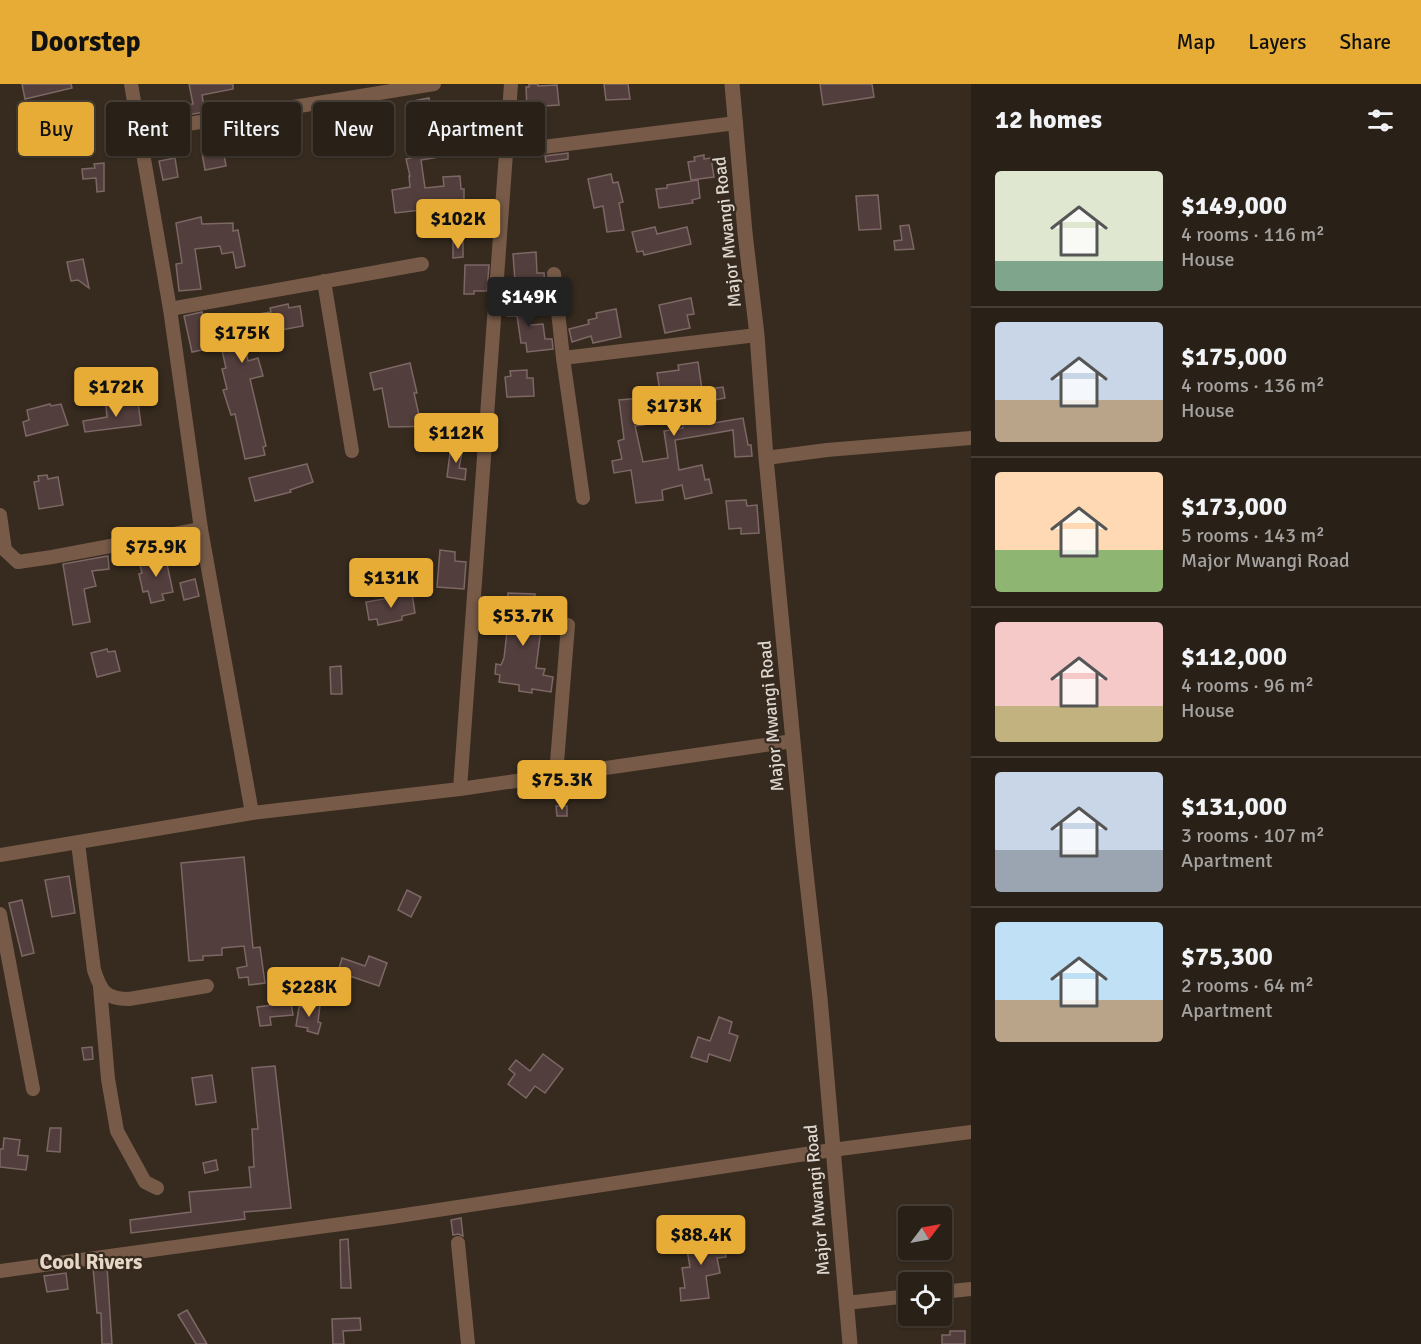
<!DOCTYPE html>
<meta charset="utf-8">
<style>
body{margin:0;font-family:Signika,sans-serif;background:#312820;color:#f1f3f6;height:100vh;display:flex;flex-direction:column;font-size:22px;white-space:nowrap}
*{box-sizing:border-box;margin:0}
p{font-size:20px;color:#a5a3a1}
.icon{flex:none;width:33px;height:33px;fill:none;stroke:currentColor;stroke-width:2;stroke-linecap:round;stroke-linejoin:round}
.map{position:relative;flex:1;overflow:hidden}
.panel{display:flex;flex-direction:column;background:#292017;width:450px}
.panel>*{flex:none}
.top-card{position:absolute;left:18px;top:18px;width:570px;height:54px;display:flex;gap:12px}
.needle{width:39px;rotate:58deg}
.buttons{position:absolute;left:898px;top:1122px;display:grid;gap:12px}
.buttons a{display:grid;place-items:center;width:54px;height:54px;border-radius:6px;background:#292017;box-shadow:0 2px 4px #0004,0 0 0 2px #453e36;font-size:30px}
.price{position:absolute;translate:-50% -51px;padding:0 14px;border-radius:6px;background:#e7ac36;color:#111;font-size:20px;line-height:39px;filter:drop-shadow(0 2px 3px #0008)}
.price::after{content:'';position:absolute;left:50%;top:36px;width:18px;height:14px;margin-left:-9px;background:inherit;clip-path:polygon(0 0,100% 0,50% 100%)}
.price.active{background:#222;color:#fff}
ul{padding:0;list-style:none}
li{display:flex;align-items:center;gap:18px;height:150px;padding:0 24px}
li+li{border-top:2px solid #453e36}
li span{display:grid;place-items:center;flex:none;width:168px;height:120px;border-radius:6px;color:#555}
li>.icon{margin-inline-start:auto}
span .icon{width:72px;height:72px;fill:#fffc;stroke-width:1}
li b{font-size:26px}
h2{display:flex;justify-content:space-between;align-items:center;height:72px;padding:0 24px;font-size:26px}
.pill{padding:0 21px;border-radius:6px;background:#292017;box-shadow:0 2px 4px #0004,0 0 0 2px #453e36;font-size:21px;line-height:54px}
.pill.active{background:#e7ac36;color:#111}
header{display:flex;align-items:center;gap:36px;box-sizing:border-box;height:84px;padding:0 30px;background:#e7ac36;color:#111}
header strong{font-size:28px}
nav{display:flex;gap:33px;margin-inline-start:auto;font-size:21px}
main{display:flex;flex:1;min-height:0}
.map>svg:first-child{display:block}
</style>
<header>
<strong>Doorstep</strong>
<nav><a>Map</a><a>Layers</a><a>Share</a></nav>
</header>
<main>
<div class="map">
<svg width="971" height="1260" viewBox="0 0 971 1260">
<rect width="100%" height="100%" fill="#372b1f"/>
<!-- building -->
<g fill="#523e3d" stroke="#7c6765" stroke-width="1.5">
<polygon points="22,0 71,0 72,4 25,15"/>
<polygon points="189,0 233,0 233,5 202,11 205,28 153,37 151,27 193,20"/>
<polygon points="529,0 538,0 538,2 557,1 559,21 527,23 526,3 529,3"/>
<polygon points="604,0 628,0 630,15 606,16"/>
<polygon points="820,0 872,0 874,13 823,21"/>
<polygon points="429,14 440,73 421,76 425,104 444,102 443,93 460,92 461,105 464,105 464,138 445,141 443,128 421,130 421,126 395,129 392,106 410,103 409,92 410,92 406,75 419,72 408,18"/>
<polygon points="533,43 536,58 534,64 527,65 522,46"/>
<polygon points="174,51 177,64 165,65 163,53"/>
<polygon points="221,53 226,82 205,86 201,64 203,63 202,56"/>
<polygon points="568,69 568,75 546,78 545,72"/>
<polygon points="704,71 704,75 711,74 714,93 691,96 688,78 695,77 694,73"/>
<polygon points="175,74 178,93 163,96 159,77"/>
<polygon points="104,79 104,107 97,108 96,94 83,95 82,85 95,84 94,80"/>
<polygon points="611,90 613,99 618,98 623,118 619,119 624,146 607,148 603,122 594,124 588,95"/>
<polygon points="698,96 700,114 692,116 693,119 659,124 656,105 667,104 667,101"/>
<polygon points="878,111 881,145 859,146 856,112"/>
<polygon points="201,133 202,140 233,139 233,147 238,146 245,182 236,184 233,168 222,170 220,162 195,165 201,205 179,207 176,180 182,179 176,139"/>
<polygon points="909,141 914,165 895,166 894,157 902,156 900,142"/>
<polygon points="655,143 657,150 687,143 691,160 644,171 643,167 637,168 632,148"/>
<polygon points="453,158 463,158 463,173 453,174"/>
<polygon points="536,168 537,189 544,189 545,199 533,199 533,217 521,216 521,197 515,197 513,170"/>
<polygon points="83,175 89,204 78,196 71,197 67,178"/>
<polygon points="465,181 489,181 487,207 474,207 474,210 464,210"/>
<polygon points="691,214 694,230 687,231 690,244 665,249 659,221"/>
<polygon points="506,219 529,219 530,241 543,240 545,255 552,255 553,265 527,268 526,259 521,259 517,232 507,232"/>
<polygon points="288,220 289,224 300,222 303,242 243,253 248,277 258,274 263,292 250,295 266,362 263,363 265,371 245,375 235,330 231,331 223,306 227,305 222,285 226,284 221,262 192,268 184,232 202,228 203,233 209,232 211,245 231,241 230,238 235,237 234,234 271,228 270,224"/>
<polygon points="616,225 621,253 593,259 591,252 572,258 569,245 589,240 588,236 597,234 596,229"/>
<polygon points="698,278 702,306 723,303 725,314 705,318 708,340 743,334 748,361 751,361 752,372 735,373 733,346 675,356 679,386 702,381 705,396 709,395 712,409 685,415 682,401 662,406 663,416 636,419 631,386 614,389 612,377 622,375 618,357 624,355 619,316 641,314 644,341 635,342 643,378 668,374 664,347 683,344 680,322 663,325 657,289 679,286 678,281"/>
<polygon points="410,279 417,309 414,309 419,331 444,331 444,342 389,343 382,304 374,306 370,289"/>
<polygon points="527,286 527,294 533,294 534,312 507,313 505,293 511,292 510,287"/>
<polygon points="138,318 141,341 85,348 83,337 107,333 106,322"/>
<polygon points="50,320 51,322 61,320 68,341 26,352 23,338 29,336 27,326"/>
<polygon points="451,361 463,363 459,384 466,385 465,396 447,393"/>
<polygon points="307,380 313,398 290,406 291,408 255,417 249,394"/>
<polygon points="47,391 48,395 58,393 63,421 39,425 34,398 39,397 38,392"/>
<polygon points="746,416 747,422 757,421 759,449 741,450 741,444 729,445 726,417"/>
<polygon points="440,466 455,468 455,477 466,478 464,505 437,503"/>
<polygon points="165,471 173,508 162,510 164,516 151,519 148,507 143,508 139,490 142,489 139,477"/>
<polygon points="108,472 109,485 92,487 96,502 84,505 90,538 73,541 63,480"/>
<polygon points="195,495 199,512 184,516 180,499"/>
<polygon points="508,509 535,510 533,544 541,545 536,584 545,585 543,591 553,593 551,608 532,605 532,609 519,607 519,601 499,598 500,591 495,590 496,580 501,581 504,574 508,539 506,539"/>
<polygon points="412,510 415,529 402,532 402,536 378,541 377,535 369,536 366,518"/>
<polygon points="107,565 108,568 115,567 120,587 97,593 91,569"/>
<polygon points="341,582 342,610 331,610 330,583"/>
<polygon points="556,722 567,722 567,732 557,732"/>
<polygon points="244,773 253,864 260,863 265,899 249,901 248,893 239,894 237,884 247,882 244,862 222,864 222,871 203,872 203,876 189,877 181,779"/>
<polygon points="69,792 75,829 52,833 45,796"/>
<polygon points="407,806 421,813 411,833 398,826"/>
<polygon points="22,816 34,869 22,872 9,819"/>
<polygon points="369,872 387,879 379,902 338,888 342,874 365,882"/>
<polygon points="291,919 293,931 270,933 271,941 260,942 257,923"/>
<polygon points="320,921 318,938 321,939 318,950 307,947 308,944 296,942 299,923"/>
<polygon points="719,933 732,938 729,949 738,952 730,977 709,970 707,978 691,973 698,953 710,957"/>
<polygon points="92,963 93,975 84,976 82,964"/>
<polygon points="543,970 563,985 545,1009 535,1002 526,1014 508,1000 515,990 509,985 516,976 530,987"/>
<polygon points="275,982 291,1124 244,1128 245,1135 131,1149 130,1136 191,1128 189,1108 251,1103 249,1083 254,1083 252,1045 258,1045 252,984"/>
<polygon points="212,991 216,1018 196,1021 192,994"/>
<polygon points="50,1044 61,1044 60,1068 47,1067"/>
<polygon points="4,1054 20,1056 18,1071 28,1072 26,1086 0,1083 0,1065 3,1065"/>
<polygon points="216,1076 218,1086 205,1089 203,1079"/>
<polygon points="461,1134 463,1152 458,1150 453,1151 451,1136"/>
<polygon points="707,1148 708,1158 724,1155 726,1173 717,1174 720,1189 706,1192 709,1214 681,1217 680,1204 685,1204 682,1184 690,1183 686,1160 694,1159 693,1150"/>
<polygon points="348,1155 351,1204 341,1204 340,1156"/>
<polygon points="107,1182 112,1260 102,1260 101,1229 97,1229 93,1183"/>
<polygon points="66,1189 68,1205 47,1208 44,1192"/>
<polygon points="187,1226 207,1260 196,1260 178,1231"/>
<polygon points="360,1234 361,1246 343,1247 344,1260 333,1260 332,1235"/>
<polygon points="950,1247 965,1247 965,1260 942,1260 942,1251 950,1251"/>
</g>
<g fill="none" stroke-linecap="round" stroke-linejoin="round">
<!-- minor -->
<g stroke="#775b48" stroke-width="14">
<polyline points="131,0 170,225 201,445 252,729"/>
<polyline points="139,48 434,0"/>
<polyline points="543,63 736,39"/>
<polyline points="554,190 563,274 583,414"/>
<polyline points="324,197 352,367"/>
<polyline points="170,225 422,180"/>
<polyline points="563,274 757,251"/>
<polyline points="766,374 827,366 971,354"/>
<polyline points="0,431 5,466 18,478 52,473 201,445"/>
<polyline points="556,691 568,541"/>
<polyline points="460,705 511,0"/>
<path d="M78 759 94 886C101 907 105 915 129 915L207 902"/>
<polyline points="0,771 252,729 460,705 793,657"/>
<polyline points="0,830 33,1005"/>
<polyline points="100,903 108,995 117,1047 145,1098 157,1104"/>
<polyline points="458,1159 468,1260"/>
<polyline points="0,1187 392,1133 832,1066 971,1048"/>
<polyline points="942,1208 971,1205"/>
<polyline points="846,1219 909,1212"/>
</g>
<!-- tertiary -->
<polyline stroke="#775b48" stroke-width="15" points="732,0 745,149 757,251 766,374 803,762 820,914 850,1260"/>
</g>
<g text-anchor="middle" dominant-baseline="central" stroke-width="4.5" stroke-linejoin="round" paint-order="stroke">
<!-- street labels -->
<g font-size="18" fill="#ded7cf" stroke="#372b1f">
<text transform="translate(727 148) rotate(-96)">Major Mwangi Road</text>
<text transform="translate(771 632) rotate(-95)">Major Mwangi Road</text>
<text transform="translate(817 1116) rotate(-95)">Major Mwangi Road</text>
</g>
<!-- quarter labels -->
<g font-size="21" font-weight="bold" fill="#e5d6c6" stroke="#372b1f">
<text x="91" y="1178">Cool Rivers</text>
</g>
</g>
</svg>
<div class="buttons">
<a><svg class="needle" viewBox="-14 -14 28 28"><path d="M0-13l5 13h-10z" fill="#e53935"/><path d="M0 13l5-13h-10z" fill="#a5a3a1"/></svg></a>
<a><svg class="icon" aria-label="locate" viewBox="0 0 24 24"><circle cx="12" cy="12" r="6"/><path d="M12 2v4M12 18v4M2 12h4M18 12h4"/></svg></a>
</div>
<b class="price" style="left:458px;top:166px">$102K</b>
<b class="price active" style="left:529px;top:244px">$149K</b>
<b class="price" style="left:242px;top:280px">$175K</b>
<b class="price" style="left:116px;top:334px">$172K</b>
<b class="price" style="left:674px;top:353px">$173K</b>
<b class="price" style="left:456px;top:380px">$112K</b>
<b class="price" style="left:156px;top:494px">$75.9K</b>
<b class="price" style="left:391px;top:525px">$131K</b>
<b class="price" style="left:523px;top:563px">$53.7K</b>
<b class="price" style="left:562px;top:727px">$75.3K</b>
<b class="price" style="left:309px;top:934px">$228K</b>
<b class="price" style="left:701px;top:1182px">$88.4K</b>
<div class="top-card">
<a class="pill active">Buy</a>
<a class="pill">Rent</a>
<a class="pill">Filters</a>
<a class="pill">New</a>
<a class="pill">Apartment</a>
</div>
</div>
<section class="panel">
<h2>12 homes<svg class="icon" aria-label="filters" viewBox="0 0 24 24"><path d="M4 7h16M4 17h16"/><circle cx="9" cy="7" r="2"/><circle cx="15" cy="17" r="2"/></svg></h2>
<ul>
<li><span style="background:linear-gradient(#dfe7d0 75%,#7fa58c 0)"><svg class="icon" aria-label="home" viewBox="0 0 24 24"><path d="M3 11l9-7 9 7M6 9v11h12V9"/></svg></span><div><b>$149,000</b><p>4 rooms · 116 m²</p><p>House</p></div></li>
<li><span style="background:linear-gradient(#c9d6e8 65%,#b9a48a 0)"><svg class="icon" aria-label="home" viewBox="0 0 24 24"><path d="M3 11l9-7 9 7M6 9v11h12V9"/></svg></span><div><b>$175,000</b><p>4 rooms · 136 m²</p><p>House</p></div></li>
<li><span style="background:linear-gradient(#ffd9b3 65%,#8fb573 0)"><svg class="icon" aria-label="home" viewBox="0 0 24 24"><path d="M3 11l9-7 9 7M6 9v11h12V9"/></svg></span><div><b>$173,000</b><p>5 rooms · 143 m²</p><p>Major Mwangi Road</p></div></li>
<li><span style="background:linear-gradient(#f6c9c9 70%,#c2b280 0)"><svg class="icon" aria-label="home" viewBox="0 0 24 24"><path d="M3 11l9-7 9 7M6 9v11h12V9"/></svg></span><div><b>$112,000</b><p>4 rooms · 96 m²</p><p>House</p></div></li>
<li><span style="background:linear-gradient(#c9d6e8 65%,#9aa5b1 0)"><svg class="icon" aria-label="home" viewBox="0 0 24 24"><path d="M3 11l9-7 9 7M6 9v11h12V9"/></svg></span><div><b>$131,000</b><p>3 rooms · 107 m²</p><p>Apartment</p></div></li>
<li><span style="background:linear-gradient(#bfe0f5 65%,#b9a48a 0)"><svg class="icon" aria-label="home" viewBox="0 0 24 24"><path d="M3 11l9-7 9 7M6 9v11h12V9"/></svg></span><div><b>$75,300</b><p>2 rooms · 64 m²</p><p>Apartment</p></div></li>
</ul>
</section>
</main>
